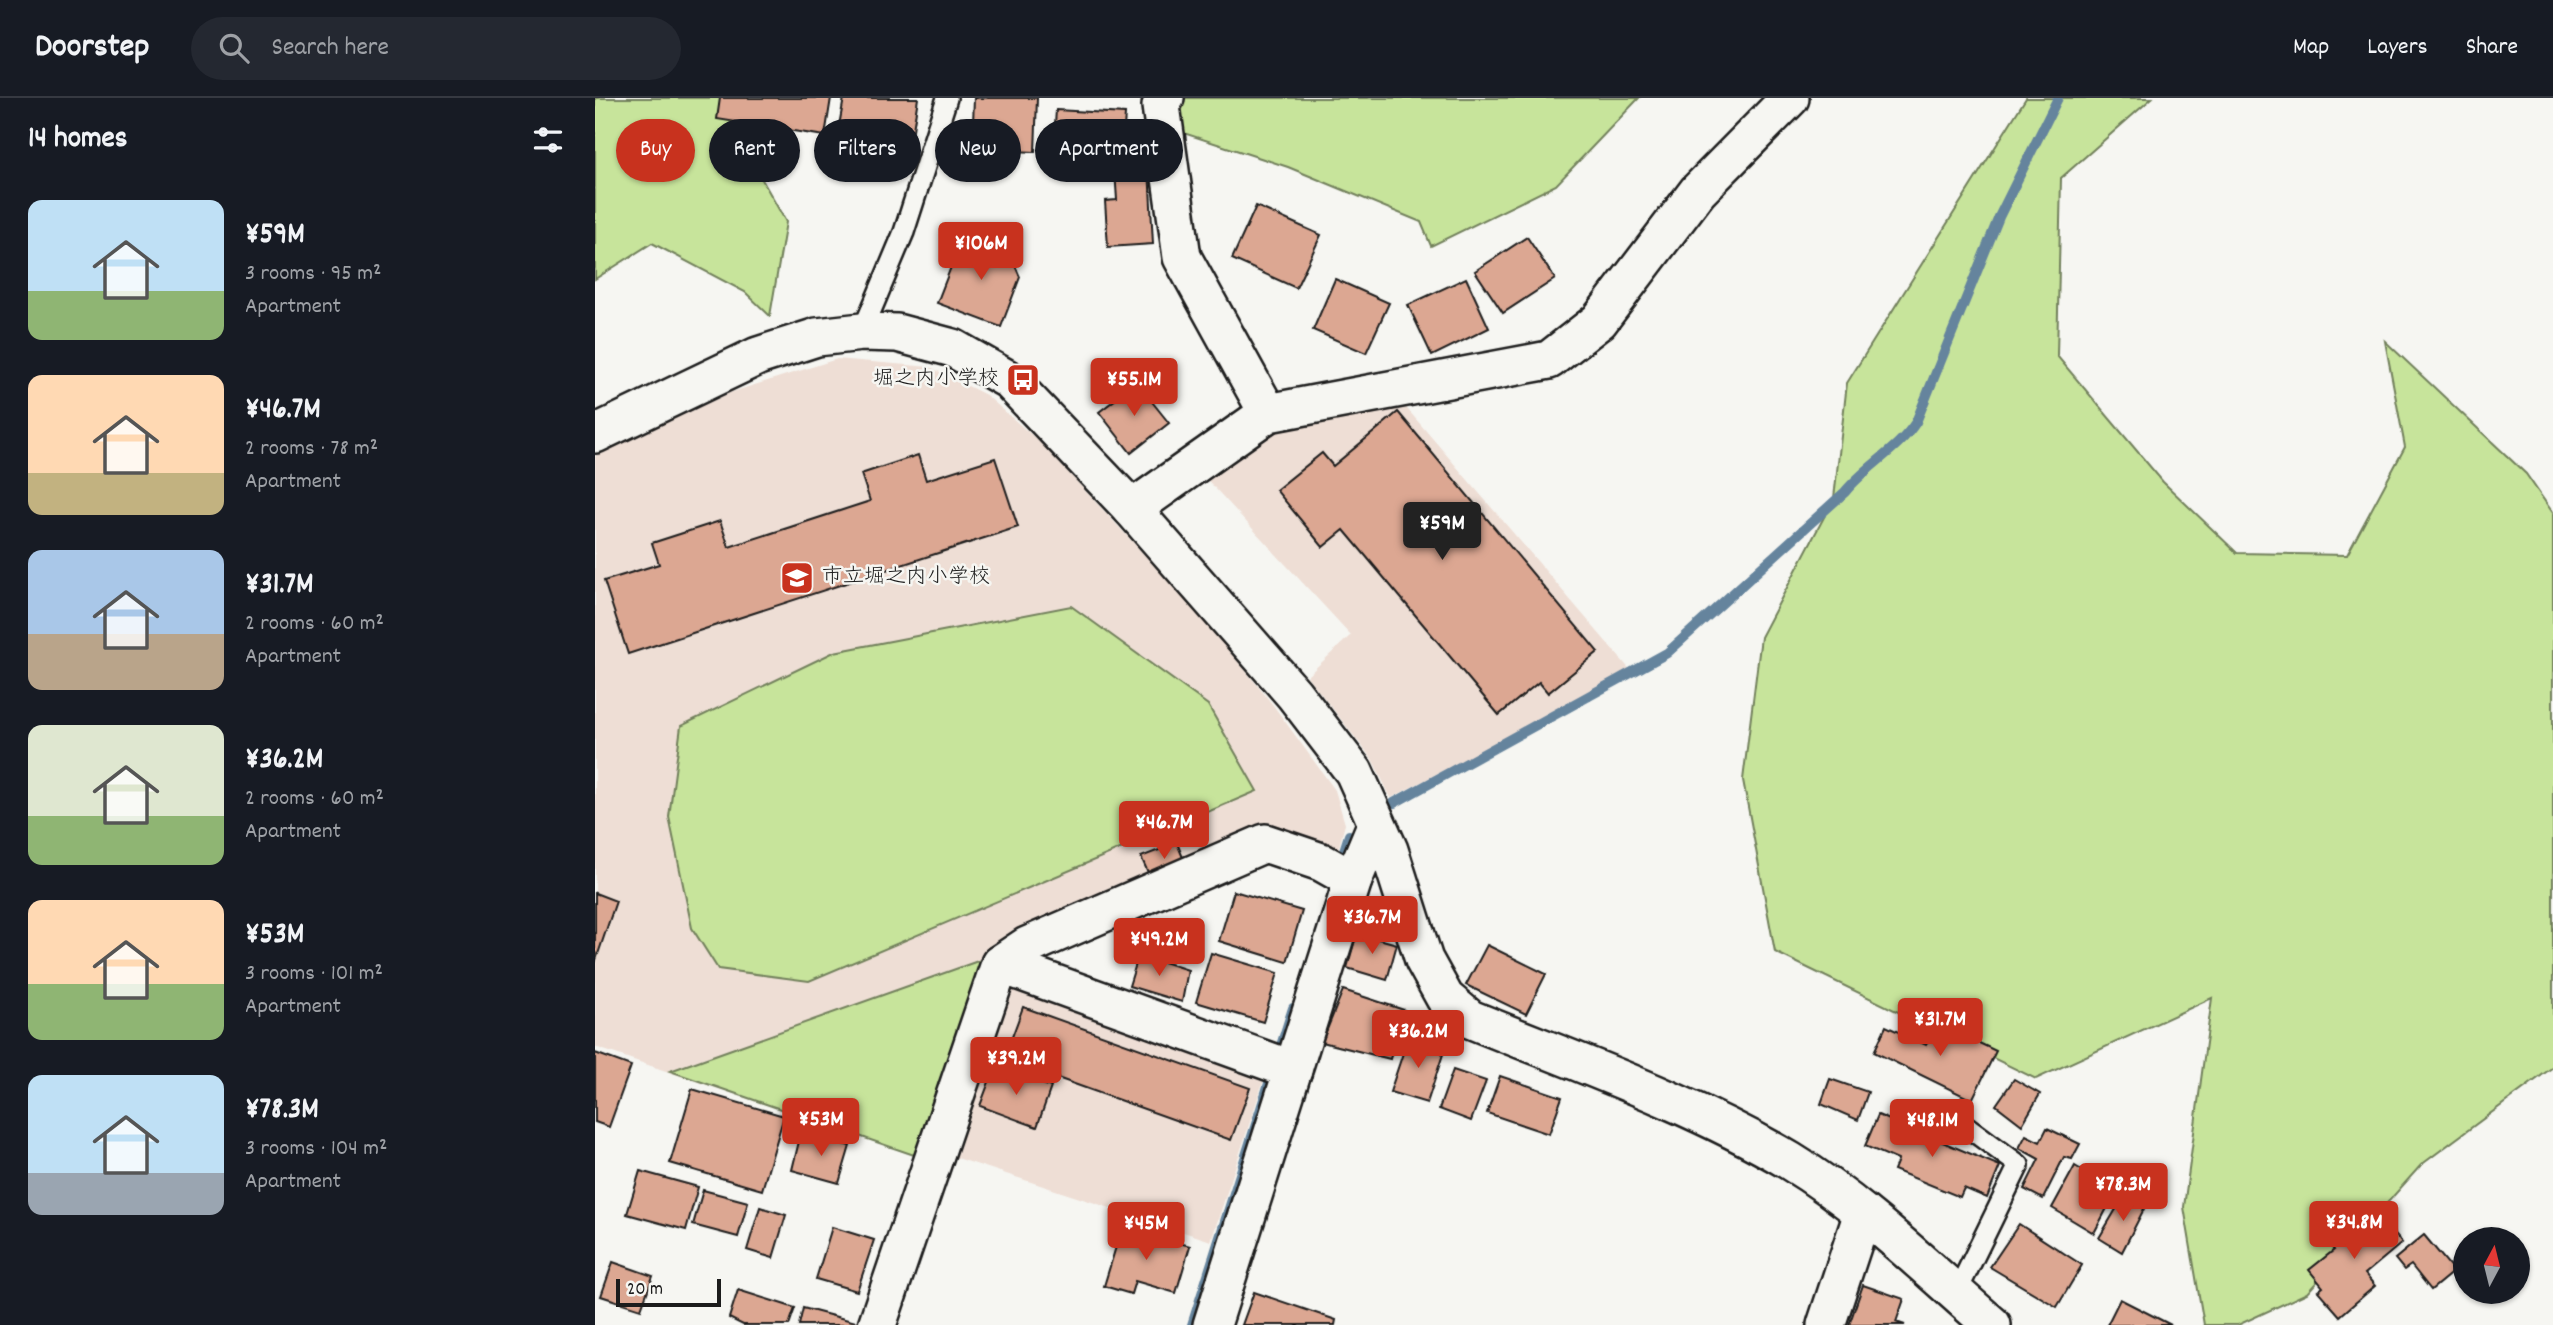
<!DOCTYPE html>
<meta charset="utf-8">
<style>
body{margin:0;font-family:Dekko,"Klee One",sans-serif;background:#242831;color:#f1f3f6;height:100vh;display:flex;flex-direction:column;font-size:26px;white-space:nowrap}
*{box-sizing:border-box;margin:0}
p{font-size:23px;color:#9ea1a6}
.icon{flex:none;width:38px;height:38px;fill:none;stroke:currentColor;stroke-width:2;stroke-linecap:round;stroke-linejoin:round}
.map{position:relative;flex:1;overflow:hidden}
.details{display:flex;flex-direction:column;background:#171b24;width:595px}
.details>*{flex:none}
.banner{position:absolute;left:21px;top:21px;width:665px;height:63px;display:flex;gap:14px}
.needle{width:46px;rotate:7deg}
.fabs{position:absolute;left:1858px;top:1129px;display:grid;gap:14px}
.fabs a{display:grid;place-items:center;width:77px;height:77px;border-radius:50%;background:#171b24;box-shadow:0 2px 5px #0004;font-size:35px}
.scale{position:absolute;left:21px;bottom:18px;width:105px;box-sizing:border-box;padding-left:7px;border:4px solid #1c1c1c;border-top:0;font-size:19px;line-height:24px;white-space:nowrap;color:#1c1c1c;-webkit-text-stroke:5px #f6f6f2;paint-order:stroke}
.price{position:absolute;translate:-50% -60px;padding:0 16px;border-radius:7px;background:#c8321e;color:#fff;font-size:23px;line-height:46px;filter:drop-shadow(0 2px 4px #0008)}
.price::after{content:'';position:absolute;left:50%;top:42px;width:21px;height:16px;margin-left:-10px;background:inherit;clip-path:polygon(0 0,100% 0,50% 100%)}
.price.current{background:#222;color:#fff}
ul{padding:0;list-style:none}
li{display:flex;align-items:center;gap:21px;height:175px;padding:0 28px}
li span{display:grid;place-items:center;flex:none;width:196px;height:140px;border-radius:14px;color:#555}
li>.icon{margin-inline-start:auto}
span .icon{width:84px;height:84px;fill:#fffc;stroke-width:1}
li b{font-size:30px}
h2{display:flex;justify-content:space-between;align-items:center;height:84px;padding:0 28px;font-size:30px}
.chip{padding:0 24px;border-radius:32px;background:#171b24;box-shadow:0 2px 5px #0004;font-size:24px;line-height:63px}
.chip.current{background:#c8321e;color:#fff}
header{display:flex;align-items:center;gap:42px;box-sizing:border-box;height:98px;padding:0 35px;background:#171b24;border-bottom:2px solid #363941}
header strong{font-size:33px}
nav{display:flex;gap:38px;margin-inline-start:auto;font-size:24px}
.search{width:490px;height:63px;background:#242831;display:flex;align-items:center;gap:18px;box-sizing:border-box;padding:0 24px;border-radius:38px;color:#9ea1a6;font-size:26px}
main{display:flex;flex:1;min-height:0}
.map>svg:first-child{display:block}
</style>
<header>
<strong>Doorstep</strong>
<div class="search"><svg class="icon" aria-label="search" viewBox="0 0 24 24"><circle cx="10" cy="10" r="6"/><path d="M15 15l6 6"/></svg>Search here</div>
<nav><a>Map</a><a>Layers</a><a>Share</a></nav>
</header>
<main>
<section class="details">
<h2>14 homes<svg class="icon" aria-label="filters" viewBox="0 0 24 24"><path d="M4 7h16M4 17h16"/><circle cx="9" cy="7" r="2"/><circle cx="15" cy="17" r="2"/></svg></h2>
<ul>
<li><span style="background:linear-gradient(#bfe0f5 65%,#8fb573 0)"><svg class="icon" aria-label="home" viewBox="0 0 24 24"><path d="M3 11l9-7 9 7M6 9v11h12V9"/></svg></span><div><b>¥59M</b><p>3 rooms · 95 m²</p><p>Apartment</p></div></li>
<li><span style="background:linear-gradient(#ffd9b3 70%,#c2b280 0)"><svg class="icon" aria-label="home" viewBox="0 0 24 24"><path d="M3 11l9-7 9 7M6 9v11h12V9"/></svg></span><div><b>¥46.7M</b><p>2 rooms · 78 m²</p><p>Apartment</p></div></li>
<li><span style="background:linear-gradient(#a9c7e8 60%,#b9a48a 0)"><svg class="icon" aria-label="home" viewBox="0 0 24 24"><path d="M3 11l9-7 9 7M6 9v11h12V9"/></svg></span><div><b>¥31.7M</b><p>2 rooms · 60 m²</p><p>Apartment</p></div></li>
<li><span style="background:linear-gradient(#dfe7d0 65%,#8fb573 0)"><svg class="icon" aria-label="home" viewBox="0 0 24 24"><path d="M3 11l9-7 9 7M6 9v11h12V9"/></svg></span><div><b>¥36.2M</b><p>2 rooms · 60 m²</p><p>Apartment</p></div></li>
<li><span style="background:linear-gradient(#ffd9b3 60%,#8fb573 0)"><svg class="icon" aria-label="home" viewBox="0 0 24 24"><path d="M3 11l9-7 9 7M6 9v11h12V9"/></svg></span><div><b>¥53M</b><p>3 rooms · 101 m²</p><p>Apartment</p></div></li>
<li><span style="background:linear-gradient(#bfe0f5 70%,#9aa5b1 0)"><svg class="icon" aria-label="home" viewBox="0 0 24 24"><path d="M3 11l9-7 9 7M6 9v11h12V9"/></svg></span><div><b>¥78.3M</b><p>3 rooms · 104 m²</p><p>Apartment</p></div></li>
</ul>
</section>
<div class="map">
<svg width="1958" height="1227" viewBox="0 0 1958 1227">
<rect width="100%" height="100%" fill="#f6f6f2"/>
<filter id="ink" filterUnits="userSpaceOnUse"><feTurbulence type="fractalNoise" baseFrequency=".0143" numOctaves="2"/><feDisplacementMap in="SourceGraphic" scale="14" xChannelSelector="R" yChannelSelector="G"/><feConvolveMatrix kernelMatrix="1 2 1 2 8 2 1 2 1" color-interpolation-filters="sRGB"/></filter>
<g filter="url(#ink)">
<!-- built -->
<g fill="#eeded5">
<polygon points="242,261 335,269 391,297 447,346 611,523 678,607 740,692 750,726 740,764 671,740 397,858 319,1057 0,949 0,358 134,295"/>
<polygon points="808,306 1037,574 796,700 777,661 712,578 756,537 605,374 666,337"/>
<polygon points="412,881 672,972 616,1143 353,1057"/>
</g>
<!-- green -->
<g fill="#c7e49b" stroke="#72805c" stroke-width="2">
<polygon points="0,0 144,0 138,30 191,124 175,218 150,194 57,145 0,181"/>
<polygon points="588,0 1044,0 961,87 836,148 826,124 693,69 576,31"/>
<polygon points="1431,0 1557,0 1466,80 1462,258 1568,384 1642,455 1752,457 1810,349 1790,243 1931,376 1958,415 1958,969 1826,1067 1712,1195 1643,1227 1609,1227 1589,1109 1617,900 1441,981 1180,854 1148,682 1166,539 1239,400 1252,285"/>
<polygon points="476,508 613,607 662,693 214,883 123,871 97,830 74,719 86,628 239,554"/>
<polygon points="397,858 319,1057 75,973"/>
</g>
<g fill="none" stroke-linecap="round" stroke-linejoin="round">
<!-- stream -->
<g stroke="#65849d" stroke-width="10">
<path d="M799 705 1072 555 1250 394C1271 368 1303 352 1321 324L1404 119 1463 0"/>
<polyline points="744,768 754,737"/>
<polyline points="597,1227 698,910"/>
</g>
</g>
<!-- building -->
<g fill="#dca792" stroke="#1c1c1c" stroke-width="2">
<polygon points="125,0 236,0 230,38 122,21"/>
<polygon points="249,0 323,0 315,51 242,39"/>
<polygon points="379,0 442,0 440,54 377,51"/>
<polygon points="461,12 530,16 527,58 458,54"/>
<polygon points="554,70 558,146 513,149 510,103 522,102 520,72"/>
<polygon points="661,108 726,137 701,190 637,161"/>
<polygon points="368,138 415,156 425,179 406,229 342,205"/>
<polygon points="932,139 960,181 908,215 880,173"/>
<polygon points="871,180 894,230 837,258 813,207"/>
<polygon points="740,181 794,205 771,255 718,232"/>
<polygon points="542,285 574,325 536,355 504,314"/>
<polygon points="803,314 1003,554 953,595 944,584 904,617 749,432 728,449 681,392 727,355 738,368"/>
<polygon points="323,357 331,382 400,360 423,429 33,556 9,483 64,466 57,445 125,423 134,449 275,403 266,376"/>
<polygon points="582,745 591,767 556,781 546,759"/>
<polygon points="639,793 707,813 692,864 624,843"/>
<polygon points="0,795 21,803 0,865"/>
<polygon points="762,835 802,846 792,882 752,870"/>
<polygon points="892,847 951,876 931,916 871,887"/>
<polygon points="616,855 683,875 668,924 601,904"/>
<polygon points="544,856 593,872 587,904 534,888"/>
<polygon points="748,892 809,912 795,961 727,944"/>
<polygon points="428,909 655,990 636,1042 409,961"/>
<polygon points="1342,925 1401,953 1377,1002 1279,954 1291,928 1331,947"/>
<polygon points="814,937 850,950 832,1005 795,994"/>
<polygon points="0,955 36,968 14,1029 0,1024"/>
<polygon points="400,968 456,989 442,1029 385,1008"/>
<polygon points="858,972 891,983 876,1023 844,1011"/>
<polygon points="905,978 967,999 954,1036 892,1015"/>
<polygon points="1235,981 1273,994 1263,1022 1226,1006"/>
<polygon points="1419,981 1445,996 1427,1027 1401,1007"/>
<polygon points="97,991 189,1018 167,1092 75,1065"/>
<polygon points="1283,1017 1405,1068 1392,1100 1369,1090 1365,1099 1299,1072 1303,1062 1270,1048"/>
<polygon points="1452,1030 1485,1046 1477,1061 1469,1059 1448,1101 1429,1091 1444,1061 1424,1050 1431,1037 1445,1044"/>
<polygon points="206,1035 255,1048 244,1085 197,1072"/>
<polygon points="1480,1068 1521,1093 1499,1135 1457,1110"/>
<polygon points="45,1073 103,1089 91,1132 32,1116"/>
<polygon points="108,1092 153,1104 143,1139 98,1127"/>
<polygon points="1530,1096 1551,1107 1527,1154 1504,1140"/>
<polygon points="165,1109 191,1117 178,1160 152,1152"/>
<polygon points="1777,1110 1807,1145 1770,1176 1780,1188 1745,1218 1723,1193 1728,1189 1714,1172 1739,1152 1734,1146"/>
<polygon points="1424,1126 1487,1167 1462,1209 1395,1169"/>
<polygon points="237,1129 279,1142 262,1193 221,1181"/>
<polygon points="527,1129 595,1148 581,1195 540,1183 536,1196 509,1188"/>
<polygon points="1829,1137 1859,1173 1836,1192 1816,1167 1809,1172 1800,1161"/>
<polygon points="18,1164 58,1178 46,1211 6,1198"/>
<polygon points="1268,1187 1309,1201 1301,1224 1310,1227 1254,1227"/>
<polygon points="143,1192 200,1210 194,1227 148,1227 134,1220"/>
<polygon points="659,1194 741,1222 740,1227 647,1227"/>
<polygon points="1525,1201 1576,1227 1512,1227"/>
<polygon points="208,1210 261,1224 261,1227 204,1227"/>
</g>
<g fill="none" stroke-linecap="round" stroke-linejoin="round">
<defs>
<g id="lane">
<polyline points="267,234 309,134 352,0"/>
<polyline points="1361,1196 1424,1067 1363,1022"/>
</g>
<g id="street">
<polyline points="570,0 566,8 587,159 673,315"/>
<path d="M0 336 163 258 222 239 267 234 302 235 358 250 414 282 537 411 699 596 759 674 794 752 829 862 850 900 875 921C983 965 1095 1004 1195 1063 1269 1108 1332 1171 1397 1227"/>
<polyline points="537,411 673,315 954,262 1004,223 1103,93 1195,0"/>
<polyline points="405,866 432,848 670,745 726,764 758,782"/>
<polyline points="282,1227 405,866 698,972"/>
<polyline points="617,1227 758,782 781,727"/>
<polyline points="1231,1227 1268,1115"/>
</g>
</defs>
<!-- lane casing -->
<use href="#lane" stroke="#1c1c1c" stroke-width="24"/>
<!-- street casing -->
<use href="#street" stroke="#1c1c1c" stroke-width="42"/>
<!-- lane -->
<use href="#lane" stroke="#f6f6f2" stroke-width="19"/>
<!-- street -->
<use href="#street" stroke="#f6f6f2" stroke-width="37"/>
</g>
</g>
<!-- icons -->
<defs>
<symbol id="bus-square" viewBox="-11 -11 22 22"><rect x="-9" y="-9" width="18" height="18" rx="4" fill="#c8321e" stroke="#f6f6f2"/><path d="M-5-6H5V4H4V6H2V4H-2V6H-4V4H-5ZM-3.5-4V0h7V-4ZM-3.5 1.2v1.5H-2V1.2ZM2 1.2v1.5H3.5V1.2Z" fill="#fff"/></symbol>
<symbol id="school-square" viewBox="-11 -11 22 22"><rect x="-9" y="-9" width="18" height="18" rx="4" fill="#c8321e" stroke="#f6f6f2"/><path d="M0-5L7-2L0 1L-7-2ZM-4 1L0 2.5L4 1V4Q0 6-4 4Z" fill="#fff"/></symbol>
</defs>
<g fill-rule="evenodd">
<use href="#bus-square" x="409" y="263" width="38" height="38"/>
<use href="#school-square" x="183" y="461" width="38" height="38"/>
</g>
<g text-anchor="middle" dominant-baseline="central" stroke-width="5" stroke-linejoin="round" paint-order="stroke">
<!-- poi labels -->
<g font-size="21" fill="#1c1c1c" stroke="#f6f6f2" text-anchor="end">
<text x="404" y="282">堀之内小学校</text>
<text x="227" y="480" text-anchor="start">市立堀之内小学校</text>
</g>
</g>
</svg>
<div class="fabs">
<a><svg class="needle" viewBox="-14 -14 28 28"><path d="M0-13l5 13h-10z" fill="#e53935"/><path d="M0 13l5-13h-10z" fill="#9ea1a6"/></svg></a>
</div>
<div class="scale">20 m</div>
<b class="price" style="left:386px;top:184px">¥106M</b>
<b class="price" style="left:539px;top:320px">¥55.1M</b>
<b class="price current" style="left:847px;top:464px">¥59M</b>
<b class="price" style="left:569px;top:763px">¥46.7M</b>
<b class="price" style="left:777px;top:858px">¥36.7M</b>
<b class="price" style="left:564px;top:880px">¥49.2M</b>
<b class="price" style="left:1345px;top:960px">¥31.7M</b>
<b class="price" style="left:823px;top:972px">¥36.2M</b>
<b class="price" style="left:421px;top:999px">¥39.2M</b>
<b class="price" style="left:226px;top:1060px">¥53M</b>
<b class="price" style="left:1337px;top:1061px">¥48.1M</b>
<b class="price" style="left:1528px;top:1125px">¥78.3M</b>
<b class="price" style="left:1759px;top:1163px">¥34.8M</b>
<b class="price" style="left:551px;top:1164px">¥45M</b>
<div class="banner">
<a class="chip current">Buy</a>
<a class="chip">Rent</a>
<a class="chip">Filters</a>
<a class="chip">New</a>
<a class="chip">Apartment</a>
</div>
</div>
</main>
